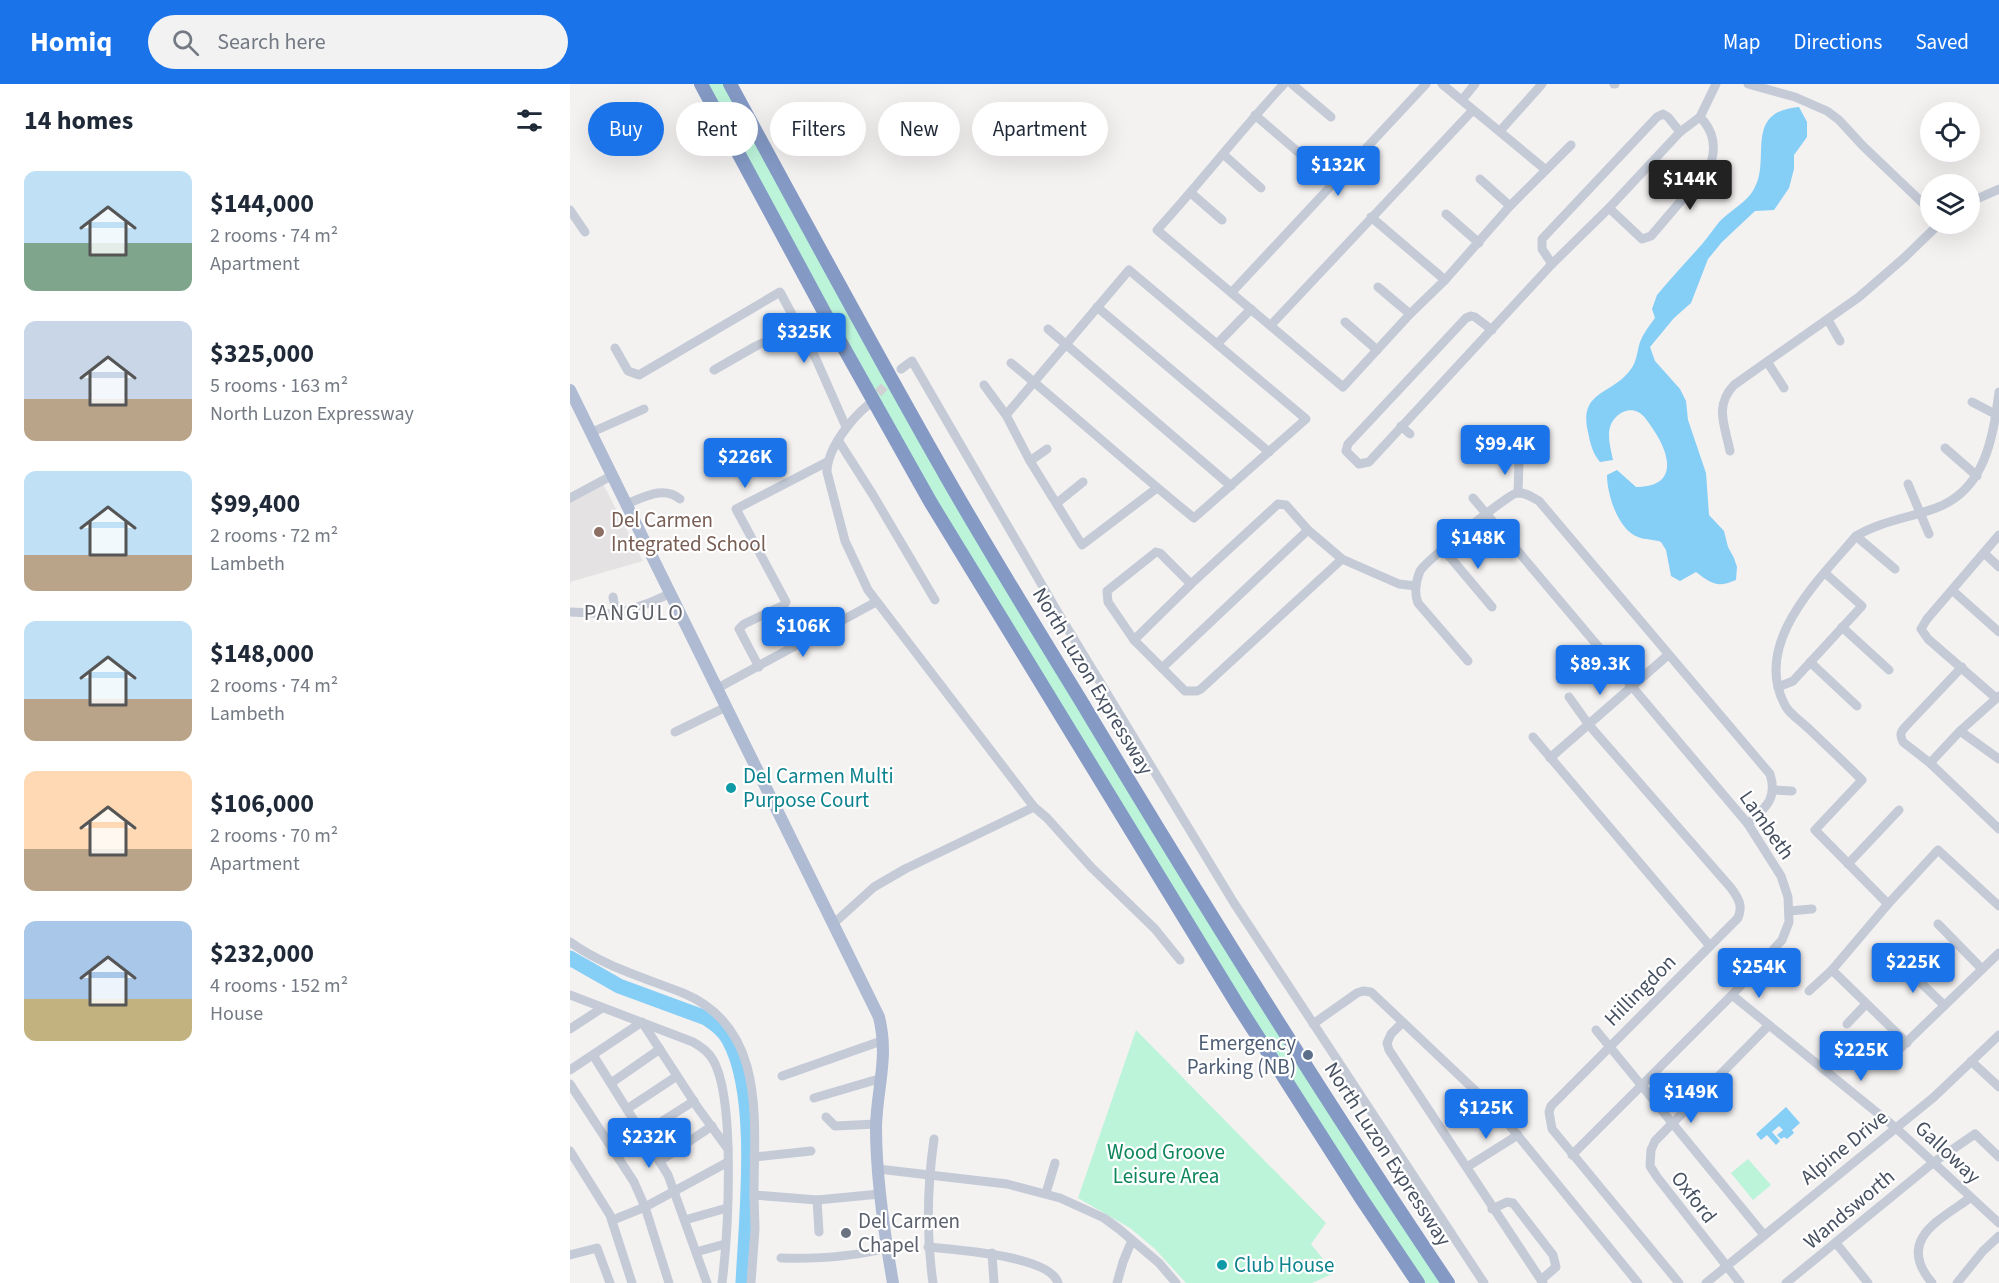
<!DOCTYPE html>
<meta charset="utf-8">
<style>
body{margin:0;font-family:"Source Sans 3",sans-serif;background:#f2f2f3;color:#1f2937;height:100vh;display:flex;flex-direction:column;font-size:22px;white-space:nowrap}
*{box-sizing:border-box;margin:0}
p{font-size:20px;color:#747a83}
.icon{flex:none;width:33px;height:33px;fill:none;stroke:currentColor;stroke-width:2;stroke-linecap:round;stroke-linejoin:round}
.map{position:relative;flex:1;overflow:hidden}
.panel{display:flex;flex-direction:column;background:#fff;width:570px}
.panel>*{flex:none}
.hud{position:absolute;left:18px;top:18px;width:570px;height:54px;display:flex;gap:12px}
.fabs{position:absolute;left:1350px;top:18px;display:grid;gap:12px}
.fabs a{display:grid;place-items:center;width:60px;height:60px;border-radius:50%;background:#fff;box-shadow:0 6px 24px #0002;font-size:30px}
.price{position:absolute;translate:-50% -51px;padding:0 14px;border-radius:6px;background:#1a73e8;color:#fff;font-size:20px;line-height:39px;filter:drop-shadow(0 2px 3px #0008)}
.price::after{content:'';position:absolute;left:50%;top:36px;width:18px;height:14px;margin-left:-9px;background:inherit;clip-path:polygon(0 0,100% 0,50% 100%)}
.price.selected{background:#222;color:#fff}
ul{padding:0;list-style:none}
li{display:flex;align-items:center;gap:18px;height:150px;padding:0 24px}
li span{display:grid;place-items:center;flex:none;width:168px;height:120px;border-radius:12px;color:#555}
li>.icon{margin-inline-start:auto}
span .icon{width:72px;height:72px;fill:#fffc;stroke-width:1}
li b{font-size:26px}
h2{display:flex;justify-content:space-between;align-items:center;height:72px;padding:0 24px;font-size:26px}
.chip{padding:0 21px;border-radius:27px;background:#fff;box-shadow:0 6px 24px #0002;font-size:21px;line-height:54px}
.chip.selected{background:#1a73e8;color:#fff}
header{display:flex;align-items:center;gap:36px;box-sizing:border-box;height:84px;padding:0 30px;background:#1a73e8;color:#fff}
header strong{font-size:28px}
nav{display:flex;gap:33px;margin-inline-start:auto;font-size:21px}
.search{width:420px;height:54px;background:#f2f2f3;display:flex;align-items:center;gap:15px;box-sizing:border-box;padding:0 21px;border-radius:33px;color:#747a83;font-size:22px}
main{display:flex;flex:1;min-height:0}
.map>svg:first-child{display:block}
</style>
<header>
<strong>Homiq</strong>
<div class="search"><svg class="icon" aria-label="search" viewBox="0 0 24 24"><circle cx="10" cy="10" r="6"/><path d="M15 15l6 6"/></svg>Search here</div>
<nav><a>Map</a><a>Directions</a><a>Saved</a></nav>
</header>
<main>
<section class="panel">
<h2>14 homes<svg class="icon" aria-label="filters" viewBox="0 0 24 24"><path d="M4 7h16M4 17h16"/><circle cx="9" cy="7" r="2"/><circle cx="15" cy="17" r="2"/></svg></h2>
<ul>
<li><span style="background:linear-gradient(#bfe0f5 60%,#7fa58c 0)"><svg class="icon" aria-label="home" viewBox="0 0 24 24"><path d="M3 11l9-7 9 7M6 9v11h12V9"/></svg></span><div><b>$144,000</b><p>2 rooms · 74 m²</p><p>Apartment</p></div></li>
<li><span style="background:linear-gradient(#c9d6e8 65%,#b9a48a 0)"><svg class="icon" aria-label="home" viewBox="0 0 24 24"><path d="M3 11l9-7 9 7M6 9v11h12V9"/></svg></span><div><b>$325,000</b><p>5 rooms · 163 m²</p><p>North Luzon Expressway</p></div></li>
<li><span style="background:linear-gradient(#bfe0f5 70%,#b9a48a 0)"><svg class="icon" aria-label="home" viewBox="0 0 24 24"><path d="M3 11l9-7 9 7M6 9v11h12V9"/></svg></span><div><b>$99,400</b><p>2 rooms · 72 m²</p><p>Lambeth</p></div></li>
<li><span style="background:linear-gradient(#bfe0f5 65%,#b9a48a 0)"><svg class="icon" aria-label="home" viewBox="0 0 24 24"><path d="M3 11l9-7 9 7M6 9v11h12V9"/></svg></span><div><b>$148,000</b><p>2 rooms · 74 m²</p><p>Lambeth</p></div></li>
<li><span style="background:linear-gradient(#ffd9b3 65%,#b9a48a 0)"><svg class="icon" aria-label="home" viewBox="0 0 24 24"><path d="M3 11l9-7 9 7M6 9v11h12V9"/></svg></span><div><b>$106,000</b><p>2 rooms · 70 m²</p><p>Apartment</p></div></li>
<li><span style="background:linear-gradient(#a9c7e8 65%,#c2b280 0)"><svg class="icon" aria-label="home" viewBox="0 0 24 24"><path d="M3 11l9-7 9 7M6 9v11h12V9"/></svg></span><div><b>$232,000</b><p>4 rooms · 152 m²</p><p>House</p></div></li>
</ul>
</section>
<div class="map">
<svg width="1429" height="1199" viewBox="0 0 1429 1199">
<rect width="100%" height="100%" fill="#f4f1f1"/>
<!-- education -->
<polygon fill="#e5e2e3" points="32,398 73,477 0,498 0,418"/>
<!-- green -->
<g fill="#bcf4da">
<polygon points="136,0 154,0 280,231 872,1199 853,1199 619,838 344,378"/>
<polygon points="566,946 756,1139 741,1160 764,1189 742,1199 616,1199 585,1165 560,1144 508,1114"/>
<polygon points="1178,1075 1201,1101 1183,1116 1161,1089"/>
</g>
<!-- water -->
<g fill="#85cef6">
<path d="M1229 23 1237 38V53L1224 71V85L1219 104 1204 126 1185 127 1152 158 1138 175 1121 219 1104 234 1080 263 1085 277 1110 305 1116 317 1118 336 1136 389 1139 431 1154 447 1158 463 1164 474 1167 483 1166 496C1147 504 1142 500 1126 488L1110 497 1101 492 1096 466 1091 458C1084 455 1075 456 1068 453 1048 446 1037 410 1037 391L1047 386 1066 403C1109 403 1100 370 1083 345 1079 339 1074 331 1068 328 1061 324 1052 327 1047 332 1034 344 1040 361 1043 376L1030 378C1023 370 1020 359 1018 348 1008 306 1043 311 1061 285 1067 277 1067 267 1070 258 1073 250 1079 242 1085 234L1082 225 1087 211C1102 193 1118 176 1133 159 1139 152 1144 144 1150 137 1161 126 1177 118 1184 105 1202 76 1172 28 1229 23Z"/>
<polygon points="1216,1023 1230,1039 1222,1046 1224,1049 1217,1055 1214,1053 1211,1055 1207,1051 1213,1046 1209,1042 1202,1048 1210,1057 1206,1061 1197,1051 1191,1056 1186,1050"/>
</g>
<g fill="none" stroke-linecap="round" stroke-linejoin="round">
<!-- river -->
<path stroke="#85cef6" stroke-width="15" d="M0 874 49 902 136 934C145 940 154 946 159 956 190 1012 176 1135 173 1199"/>
<!-- minor-tunnel -->
<polyline stroke="#d1d1d4" stroke-width="9" stroke-dasharray="9 4.5" stroke-linecap="butt" points="299,319 324,292"/>
<!-- minor -->
<g stroke="#c4cbd7" stroke-width="9">
<path d="M714 0C670 47 631 98 587 146L773 303 840 230 875 196 940 122 1001 61"/>
<polyline points="722,0 761,33"/>
<polyline points="872,0 976,86"/>
<polyline points="1044,0 1045,0"/>
<polyline points="1178,0 1225,13 1257,27 1269,36 1293,62 1360,126"/>
<polyline points="892,16 905,0"/>
<polyline points="685,31 763,98"/>
<polyline points="930,47 972,0"/>
<polyline points="653,70 691,104"/>
<polyline points="910,95 940,122"/>
<polyline points="621,109 652,136"/>
<polyline points="1400,118 1429,105"/>
<path d="M1039 124 1072 155 1081 152 1139 84C1147 65 1144 47 1130 33"/>
<polyline points="0,126 15,148"/>
<polyline points="876,130 909,159"/>
<polyline points="801,133 875,196"/>
<polyline points="982,180 972,165 972,155 1087,33 1093,30 1098,33 1110,48"/>
<polyline points="808,203 840,230"/>
<polyline points="662,208 856,0"/>
<polyline points="527,223 699,368"/>
<polyline points="1258,236 1270,257"/>
<polyline points="775,238 807,266"/>
<polyline points="701,241 903,26"/>
<polyline points="478,245 661,402"/>
<polyline points="922,246 905,233 901,232 896,234 778,360 776,367 789,380 799,378 982,180 1039,124 1110,48 1130,33 1146,0"/>
<polyline points="647,260 681,225"/>
<polyline points="45,264 58,287 69,291 210,208 246,275 276,343"/>
<polyline points="1198,279 1214,304"/>
<polyline points="331,285 342,277 487,527 664,819 914,1199"/>
<polyline points="144,286 186,262 228,242"/>
<polyline points="414,301 436,331 460,377 512,461 587,404"/>
<polyline points="1402,318 1429,332"/>
<path d="M298 321C281 335 257 365 257 388L275 457 298 506 464 723 477 734 521 783 585 845 610 876"/>
<path d="M436 331C477 282 518 234 559 186L736 335 624 434C562 384 503 330 441 279"/>
<polyline points="831,342 840,350"/>
<polyline points="20,349 74,325"/>
<polyline points="268,356 303,411 365,516"/>
<polyline points="1375,364 1407,392"/>
<path d="M1160 367C1155 342 1144 322 1164 301L1289 213 1335 173 1369 140"/>
<polyline points="460,377 477,365"/>
<polyline points="1338,400 1359,450"/>
<polyline points="948,409 949,377"/>
<polyline points="0,414 41,392"/>
<polyline points="903,414 1178,740 1211,792 1218,813 1219,838 1212,856 1162,911 1002,1071"/>
<polyline points="487,419 513,398"/>
<path d="M56 420C73 414 93 401 110 415"/>
<polyline points="1286,452 1325,485"/>
<polyline points="874,466 922,523"/>
<polyline points="1414,469 1429,483"/>
<polyline points="621,500 590,469 586,468 537,507 538,518 564,556 615,607 627,607 631,605 772,475"/>
<polyline points="1382,506 1429,548"/>
<polyline points="43,513 46,530"/>
<polyline points="0,528 46,530 79,519 99,510"/>
<polyline points="1272,543 1319,586"/>
<polyline points="564,556 621,500 708,420 716,421 738,446 772,475 829,500 846,502"/>
<path d="M898 577 848 519C844 509 846 497 850 487 855 478 938 410 947 409 955 408 962 413 969 417L1200 690C1208 715 1195 724 1178 740"/>
<polyline points="1240,578 1287,622"/>
<polyline points="189,583 169,545 174,540 214,521 216,518 166,425 257,378"/>
<path d="M1392 583 1337 641C1331 647 1329 650 1333 658L1360 679 1429 745"/>
<polyline points="592,584 738,446"/>
<polyline points="1208,603 1223,597 1292,522 1255,489"/>
<polyline points="146,605 306,518"/>
<path d="M999 613 1019 641 1161 804C1169 815 1173 822 1168 834L981 1022 979 1028 982 1045 1109 1199"/>
<polyline points="1426,614 1358,555 1351,545 1357,535 1429,451"/>
<polyline points="1390,647 1429,675"/>
<polyline points="105,648 156,623"/>
<polyline points="963,653 1140,862"/>
<polyline points="980,674 1098,571"/>
<polyline points="1360,679 1390,647 1429,612"/>
<polyline points="1204,706 1222,707"/>
<polyline points="1278,780 1329,726"/>
<path d="M1318 820 1245 746 1292 696C1275 679 1257 662 1239 645 1232 638 1221 631 1216 623 1180 560 1249 496 1286 452 1311 437 1339 434 1366 424 1415 406 1423 354 1429 308"/>
<polyline points="1219,827 1242,825"/>
<polyline points="263,840 304,803 335,785 464,723"/>
<polyline points="1368,840 1412,885"/>
<path d="M0 858C33 882 75 894 113 909 197 944 184 1036 184 1111L247 1116 310 1110"/>
<polyline points="1329,878 1374,921"/>
<polyline points="1262,886 1337,959"/>
<polyline points="1239,907 1262,886 1318,820 1368,766 1429,822"/>
<path d="M0 911 123 958C131 963 138 967 143 976 166 1015 158 1152 152 1199"/>
<polyline points="1162,911 1326,1044 1429,1139"/>
<polyline points="832,939 821,950 817,959 819,966 973,1199"/>
<polyline points="743,940 787,909 793,907 801,908 931,1031 1068,1199"/>
<polyline points="1277,940 1296,920"/>
<polyline points="0,945 32,924"/>
<polyline points="1026,946 1194,1151"/>
<polyline points="23,971 98,1091 137,1199"/>
<polyline points="1317,977 1429,869"/>
<polyline points="1401,977 1429,1003"/>
<polyline points="0,986 72,938 128,1024 158,1065"/>
<polyline points="212,992 314,956"/>
<polyline points="41,999 90,965"/>
<polyline points="0,1000 64,1098 75,1123 99,1199"/>
<polyline points="244,1014 312,994"/>
<polyline points="57,1025 107,992"/>
<polyline points="256,1033 265,1042 306,1040"/>
<polyline points="72,1050 124,1017"/>
<polyline points="0,1067 40,1131 62,1199"/>
<polyline points="184,1073 241,1067"/>
<polyline points="90,1077 142,1042"/>
<polyline points="897,1083 948,1051"/>
<polyline points="308,1085 437,1100 490,1114 534,1134 549,1145 589,1179 606,1199"/>
<polyline points="476,1109 485,1079"/>
<polyline points="247,1116 249,1148"/>
<polyline points="922,1125 937,1118 943,1119 983,1171 986,1183 971,1196"/>
<polyline points="43,1136 75,1123 158,1078"/>
<polyline points="115,1136 157,1124"/>
<polyline points="1266,1159 1298,1199"/>
<path d="M358 1163C384 1166 480 1171 488 1199"/>
<polyline points="126,1168 155,1160"/>
<polyline points="422,1169 424,1199"/>
<polyline points="0,1171 27,1164 40,1199"/>
<path d="M211 1174C246 1175 282 1173 317 1164"/>
<polyline points="181,1199 185,1145 184,1111"/>
<path d="M363 1199C356 1150 357 1104 364 1055"/>
<polyline points="547,1199 553,1178 562,1156"/>
<polyline points="1136,1199 1364,1013 1429,951"/>
<polyline points="1170,1199 1087,1093 1080,1082 1081,1066 1085,1057 1199,941"/>
<polyline points="1216,1199 1364,1078 1405,1050 1429,1073"/>
<path d="M1362 1199C1326 1156 1368 1137 1400 1114"/>
<polyline points="1387,1199 1413,1167 1429,1152"/>
</g>
<!-- major -->
<path stroke="#aebbd2" stroke-width="12" d="M0 306 309 933C319 974 307 1003 306 1043 306 1095 314 1148 323 1199"/>
<!-- highway -->
<g stroke="#849ac5" stroke-width="14">
<polyline points="131,0 266,250 361,419 667,920 791,1114 848,1199"/>
<path d="M160 0C234 136 307 272 384 406 425 477 468 547 511 617 629 814 750 1009 878 1199"/>
</g>
</g>
<!-- markers -->
<circle fill="#8d6e63" stroke="#fff" stroke-width="2" cx="29" cy="448" r="6"/>
<g fill="#0f9aa8" stroke="#fff" stroke-width="2">
<circle cx="161" cy="704" r="6"/>
<circle cx="652" cy="1181" r="6"/>
</g>
<circle fill="#5c6f8a" stroke="#fff" stroke-width="2" cx="738" cy="971" r="6"/>
<circle fill="#6b7280" stroke="#fff" stroke-width="2" cx="276" cy="1149" r="6"/>
<g text-anchor="middle" dominant-baseline="central" stroke-width="4.5" stroke-linejoin="round" paint-order="stroke">
<!-- education labels -->
<g font-size="21" fill="#785e54" stroke="#fff" text-anchor="start">
<text x="41" y="436">Del Carmen<tspan x="41" dy="24">Integrated School</tspan></text>
</g>
<!-- street labels -->
<g font-size="21" fill="#475161" stroke="#fff">
<text transform="translate(523 597) rotate(59)">North Luzon Expressway</text>
<text transform="translate(1197 741) rotate(55)">Lambeth</text>
<text transform="translate(1070 906) rotate(-45)">Hillingdon</text>
<text transform="translate(1274 1063) rotate(-39)">Alpine Drive</text>
<text transform="translate(1378 1068) rotate(43)">Galloway</text>
<text transform="translate(818 1070) rotate(57)">North Luzon Expressway</text>
<text transform="translate(1124 1113) rotate(52)">Oxford</text>
<text transform="translate(1279 1125) rotate(-40)">Wandsworth</text>
</g>
<!-- culture labels -->
<g font-size="21" fill="#0d838f" stroke="#fff" text-anchor="start">
<text x="173" y="692">Del Carmen Multi<tspan x="173" dy="24">Purpose Court</tspan></text>
<text x="664" y="1181">Club House</text>
</g>
<!-- service labels -->
<g font-size="21" fill="#4e5e75" stroke="#fff" text-anchor="end">
<text x="726" y="959">Emergency<tspan x="726" dy="24">Parking (NB)</tspan></text>
</g>
<!-- park labels -->
<g font-size="21" fill="#0d865b" stroke="#fff">
<text x="596" y="1068">Wood Groove<tspan x="596" dy="24">Leisure Area</tspan></text>
</g>
<!-- worship labels -->
<g font-size="21" fill="#5b616d" stroke="#fff" text-anchor="start">
<text x="288" y="1137">Del Carmen<tspan x="288" dy="24">Chapel</tspan></text>
</g>
<!-- neighbourhood labels -->
<g font-size="22" letter-spacing="1.5" fill="#5d6067" stroke="#fff">
<text x="64" y="529">PANGULO</text>
</g>
</g>
</svg>
<div class="fabs">
<a><svg class="icon" aria-label="locate" viewBox="0 0 24 24"><circle cx="12" cy="12" r="6"/><path d="M12 2v4M12 18v4M2 12h4M18 12h4"/></svg></a>
<a><svg class="icon" aria-label="layers" viewBox="0 0 24 24"><path d="M12 4l9 5-9 5-9-5zM3 14l9 5 9-5"/></svg></a>
</div>
<b class="price" style="left:768px;top:113px">$132K</b>
<b class="price selected" style="left:1120px;top:127px">$144K</b>
<b class="price" style="left:234px;top:280px">$325K</b>
<b class="price" style="left:935px;top:392px">$99.4K</b>
<b class="price" style="left:175px;top:405px">$226K</b>
<b class="price" style="left:908px;top:486px">$148K</b>
<b class="price" style="left:233px;top:574px">$106K</b>
<b class="price" style="left:1030px;top:612px">$89.3K</b>
<b class="price" style="left:1343px;top:910px">$225K</b>
<b class="price" style="left:1189px;top:915px">$254K</b>
<b class="price" style="left:1291px;top:998px">$225K</b>
<b class="price" style="left:1121px;top:1040px">$149K</b>
<b class="price" style="left:916px;top:1056px">$125K</b>
<b class="price" style="left:79px;top:1085px">$232K</b>
<div class="hud">
<a class="chip selected">Buy</a>
<a class="chip">Rent</a>
<a class="chip">Filters</a>
<a class="chip">New</a>
<a class="chip">Apartment</a>
</div>
</div>
</main>
